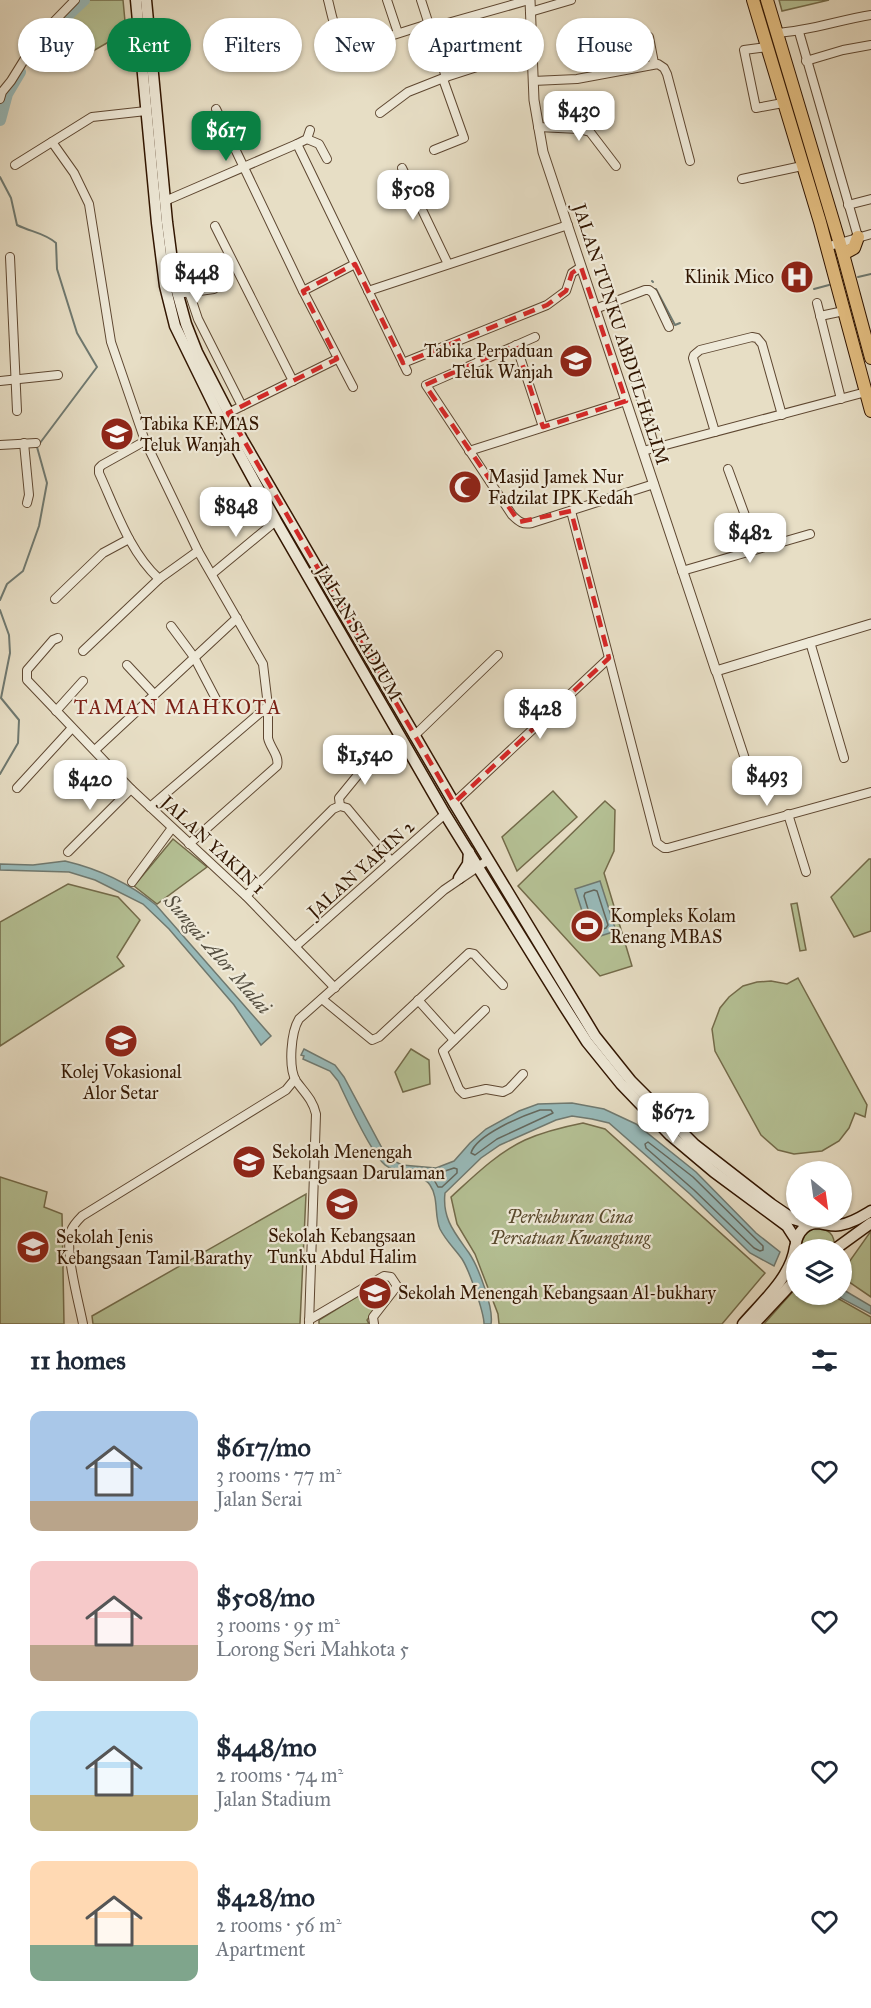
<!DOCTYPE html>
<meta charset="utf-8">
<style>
body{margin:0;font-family:"IM FELL Great Primer",serif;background:#f6f6f7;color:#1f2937;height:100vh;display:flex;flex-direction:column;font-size:22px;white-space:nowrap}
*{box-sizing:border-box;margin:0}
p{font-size:20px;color:#747a83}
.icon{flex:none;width:33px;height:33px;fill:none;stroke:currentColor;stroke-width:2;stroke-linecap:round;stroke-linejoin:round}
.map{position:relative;height:1324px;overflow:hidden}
.drawer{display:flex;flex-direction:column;background:#fff;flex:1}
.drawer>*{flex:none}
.hud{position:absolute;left:18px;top:18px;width:836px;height:54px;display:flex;gap:12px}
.needle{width:39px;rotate:151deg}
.controls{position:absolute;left:786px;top:1161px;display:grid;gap:12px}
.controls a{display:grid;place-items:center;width:66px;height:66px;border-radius:50%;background:#fff;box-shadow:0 2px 4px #0004;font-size:30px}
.price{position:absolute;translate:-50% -51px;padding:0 14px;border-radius:12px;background:#fff;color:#222;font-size:20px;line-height:39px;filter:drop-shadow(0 2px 3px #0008)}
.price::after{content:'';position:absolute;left:50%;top:36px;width:18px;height:14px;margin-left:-9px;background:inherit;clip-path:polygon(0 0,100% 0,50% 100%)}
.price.current{background:#0b8043;color:#fff}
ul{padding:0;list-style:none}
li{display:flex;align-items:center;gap:18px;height:150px;padding:0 30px}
li span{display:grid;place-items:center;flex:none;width:168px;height:120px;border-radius:12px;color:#555}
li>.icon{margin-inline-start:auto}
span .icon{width:72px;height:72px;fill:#fffc;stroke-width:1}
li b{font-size:26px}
h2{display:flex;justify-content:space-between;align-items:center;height:72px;padding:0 30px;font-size:26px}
.chip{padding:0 21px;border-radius:27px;background:#fff;box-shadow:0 2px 4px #0004;font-size:21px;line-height:54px}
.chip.current{background:#0b8043;color:#fff}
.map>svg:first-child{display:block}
</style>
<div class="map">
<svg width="871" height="1324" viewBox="0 0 871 1324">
<rect width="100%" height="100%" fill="#e7dec5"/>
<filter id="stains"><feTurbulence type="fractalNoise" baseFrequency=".00333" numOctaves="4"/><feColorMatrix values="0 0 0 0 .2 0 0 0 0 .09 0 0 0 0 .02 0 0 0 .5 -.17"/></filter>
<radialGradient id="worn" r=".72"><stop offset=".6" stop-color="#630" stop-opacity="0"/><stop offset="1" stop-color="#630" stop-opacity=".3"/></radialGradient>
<!-- green -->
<g fill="#b5c195" stroke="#736b4a" stroke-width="1.5">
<polygon points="89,0 123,0 126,32 74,62 56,30"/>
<polygon points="779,0 829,0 782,11"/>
<polygon points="553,791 577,817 517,871 502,837"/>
<polygon points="605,801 615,810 614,851 604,873 632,966 600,976 518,886"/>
<polygon points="173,839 207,867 157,904 134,886"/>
<polygon points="869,859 871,859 871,931 854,937 831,897"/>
<polygon points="68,884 118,897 140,920 117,957 124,966 0,1046 0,922"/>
<polygon points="797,903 806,950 800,951 791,904"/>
<polygon points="798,978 867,1105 865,1117 855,1113 849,1128 839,1141 822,1151 794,1154 778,1150 761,1135 715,1051 712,1029 720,1008 729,997 743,986 757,982 771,981 787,984"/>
<polygon points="411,1049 429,1060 430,1084 403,1092 395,1072"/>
<path d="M583 1123 605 1129 765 1273 722 1324H499L498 1314 475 1254 457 1224 451 1197C473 1177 497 1153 525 1140 543 1132 563 1127 583 1123Z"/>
<polygon points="0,1177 47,1192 44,1207 62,1214 64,1324 0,1324"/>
<polygon points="306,1194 300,1324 93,1324 92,1316"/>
<path d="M813 1227C828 1229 836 1233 834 1249L799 1250 800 1238Z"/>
<polygon points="871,1231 871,1297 842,1277 842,1272"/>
<polygon points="796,1288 796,1294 832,1295 871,1317 871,1324 764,1324"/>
<polygon points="366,1291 376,1308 367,1320 369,1324 319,1324 319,1320"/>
</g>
<!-- water -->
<g fill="#98bbbb" stroke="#6f7970" stroke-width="1.5">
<path d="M65 861C99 869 129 883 156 905L271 1036 261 1045 234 1005 169 929 143 904 95 880 69 872 0 870V864L33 865Z"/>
<polygon points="600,881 616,931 591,939 575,889"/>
<path d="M304 1049 335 1065 344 1077 382 1148 390 1159 402 1165 436 1168 454 1161 470 1143 486 1129 519 1111 538 1104 572 1103 604 1109 636 1124 696 1172 756 1233 780 1252 774 1266 750 1253 690 1194 609 1123 592 1119 572 1116 556 1120 500 1145 481 1158 445 1193C442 1219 455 1233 469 1253 478 1266 494 1308 491 1324H484C484 1312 469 1270 462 1259 455 1249 446 1241 440 1229 434 1216 439 1198 430 1185 423 1174 396 1174 385 1165 370 1152 347 1100 338 1081L330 1071 303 1059 304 1056 301 1055Z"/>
<polygon points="842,1289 871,1306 871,1314 835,1295 842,1294"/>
</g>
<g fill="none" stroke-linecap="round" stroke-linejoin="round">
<!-- shore -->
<g stroke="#64685e" stroke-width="1.5">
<polygon points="594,890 597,891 608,925 606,928 597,931 594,929 584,896 585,893"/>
<path d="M540 1110H551L553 1113 497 1139 475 1155 471 1153C476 1135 522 1116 540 1110Z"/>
<polygon points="648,1142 693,1177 763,1246 763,1250 760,1251 754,1248 694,1190 646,1148 645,1144"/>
<polygon points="454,1168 457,1169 457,1173 442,1187 438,1187 433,1178 433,1175"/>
</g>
<!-- stream -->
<g stroke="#6f7970" stroke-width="2">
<path d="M0 177 11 198 17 225C31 232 45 233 56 243L57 269 77 333 97 367 37 447 47 483 39 526 23 571 7 584 0 600"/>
<polyline points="858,277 871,274"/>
<polyline points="652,281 653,282"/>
<polyline points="656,289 675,325 680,323"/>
<polyline points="814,289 829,285"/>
<polyline points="0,610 9,635 10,653 1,698 19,720 18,743 0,774"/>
</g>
<!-- river -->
<g stroke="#98bbbb" stroke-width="12">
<polyline points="35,46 84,0"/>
<polyline points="0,120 7,94 20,72"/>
</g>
<defs>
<g id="minor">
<path d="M328 0C333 18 335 46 359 46L428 24 437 26 529 0"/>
<polyline points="387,0 398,33"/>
<polyline points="421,0 446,77"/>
<polyline points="530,12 571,0"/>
<polyline points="799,32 858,237"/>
<path d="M777 33C810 31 839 20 871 15"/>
<polyline points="649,37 654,63"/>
<polyline points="767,47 744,50 756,108 783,103"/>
<polyline points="806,61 843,50 871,45"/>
<polyline points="533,81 577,79 658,64 664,68 667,74 690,161"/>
<polyline points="0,99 2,92 11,81 37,39 75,0"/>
<polyline points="216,109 303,291 353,387"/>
<polyline points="380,113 408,92 446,77 523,52 532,51"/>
<polyline points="538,127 579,129 590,132 616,166"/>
<polyline points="307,139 319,144 327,159"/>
<path d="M52 142 74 173 89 204 111 342 145 441 198 551 263 664 268 706V738C270 748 280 756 277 766L189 844"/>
<polyline points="297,144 407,371"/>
<polyline points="434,150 464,138 443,79"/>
<polyline points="15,165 92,117 146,111"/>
<polyline points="402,168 448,264"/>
<polyline points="742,179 802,166"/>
<polyline points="165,201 297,144 307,139 310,130"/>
<polyline points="848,205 871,199"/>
<polyline points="215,226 293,381"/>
<polyline points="826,247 871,234"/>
<polyline points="10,257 17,411"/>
<polyline points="303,291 355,264"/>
<polyline points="368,291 568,225"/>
<polyline points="189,292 198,319 242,406"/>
<polyline points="177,294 214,289"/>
<polyline points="817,303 841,399"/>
<polyline points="595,309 645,290 649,290 653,293 669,327"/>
<polyline points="820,316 844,311"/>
<path d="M535 337 426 385 512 515C519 522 523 525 532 523L654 484"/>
<polyline points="516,345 543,427"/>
<polyline points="403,363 547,305 566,291 572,273 581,267"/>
<polyline points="634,376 655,448"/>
<polyline points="0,381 58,375"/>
<polyline points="228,413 337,359"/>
<polyline points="715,432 693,358 694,355 700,350 752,337 757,338 762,344 782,415"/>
<path d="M145 441 102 465 99 468V473C116 510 129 551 159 579"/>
<polyline points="24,443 29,495 27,503"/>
<polyline points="0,445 36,443"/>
<polyline points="469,451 626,401"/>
<polyline points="643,451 866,392"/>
<polyline points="728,469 757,548"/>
<polyline points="571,511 657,843 664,848 668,848 871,792"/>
<polyline points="682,571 810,534"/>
<polyline points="212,574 276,521"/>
<polyline points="55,599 103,553 129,539"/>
<polyline points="171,626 194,657 216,699"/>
<polyline points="58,638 53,640 27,670 27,680 131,789 246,896 335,988"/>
<polyline points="810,642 844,758"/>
<polyline points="83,651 159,579 198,551"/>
<polyline points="127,665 154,694"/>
<polyline points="716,671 753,783"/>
<polyline points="56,711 83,681"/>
<polyline points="414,736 498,655"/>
<polyline points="95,750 237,618"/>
<polyline points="17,788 72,728"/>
<polyline points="454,803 609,658"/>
<polyline points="340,806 339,798 357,776 359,766"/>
<polyline points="150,807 268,706"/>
<polyline points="788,814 806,872"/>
<polyline points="68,852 131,789"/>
<polyline points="132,882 172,828"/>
<polyline points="246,896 333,809 340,806 347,808 391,861"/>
<polyline points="296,946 445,814"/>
<polyline points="322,999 372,1040 379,1037 469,953 474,954 503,985"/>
<polyline points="418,1000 454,1040"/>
<polyline points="485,1010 443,1051 459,1089 464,1094 486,1089 503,1092 509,1089 523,1074"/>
<polyline points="309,1320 384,1276 391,1277 397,1286 373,1317 374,1324"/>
<path d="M83 1324C79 1303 64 1250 71 1231 73 1225 77 1221 82 1216L286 1090 295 1079"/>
<path d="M309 1324 316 1114C313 1100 304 1092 296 1081 288 1067 291 1032 299 1019L444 890 488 860"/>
</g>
<polyline id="tertiary" points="530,0 534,100 543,152 716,671 871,624"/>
<g id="secondary">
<polyline points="136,0 157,223 165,286 175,326 222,422 276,521 445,814 564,1006 587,1042 621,1084 670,1135 714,1172 787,1226 796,1240"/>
<polyline points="146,0 167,222 175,284 186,324 197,352 242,439 454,803 595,1036 631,1081 695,1145 771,1204 793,1219 810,1224"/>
<polyline points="459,878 468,864 469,852"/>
<polyline points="838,1247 871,1223"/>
<path d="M796 1251C794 1238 802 1224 816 1223 824 1223 832 1227 840 1225 852 1223 861 1217 871 1211"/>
<path d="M743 1324C763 1301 791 1277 795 1247"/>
<polyline points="754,1324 796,1279"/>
</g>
<g id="primary">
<polyline points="753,0 820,222 871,411"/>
<polyline points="767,0 843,254 871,358"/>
<polyline points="843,254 854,248 858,237"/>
</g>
</defs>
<!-- minor casing -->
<use href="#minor" stroke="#5e4731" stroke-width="10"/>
<!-- tertiary casing -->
<use href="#tertiary" stroke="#5e4731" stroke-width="11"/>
<!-- secondary casing -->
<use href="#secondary" stroke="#311500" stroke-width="13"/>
<!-- primary casing -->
<use href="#primary" stroke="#311500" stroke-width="14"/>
<!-- minor -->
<use href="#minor" stroke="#efead9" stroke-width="8"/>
<!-- tertiary -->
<use href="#tertiary" stroke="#efead9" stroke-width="9"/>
<!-- secondary -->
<use href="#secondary" stroke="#efead9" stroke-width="10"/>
<!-- primary -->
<use href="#primary" stroke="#e4bf82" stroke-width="12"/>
</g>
<!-- marked area -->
<path fill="none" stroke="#d62828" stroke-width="4.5" stroke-dasharray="12 8" stroke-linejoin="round" d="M355 264 403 363 547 305 566 291 572 273 581 267 626 401 543 427 516 345 425 385 519 522 571 511 609 658 454 803 228 413 337 359 303 291Z"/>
<!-- icons -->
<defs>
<symbol id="hospital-disc" viewBox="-11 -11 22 22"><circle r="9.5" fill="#8f2418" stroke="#efead9"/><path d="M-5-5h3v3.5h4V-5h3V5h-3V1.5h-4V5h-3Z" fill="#fff"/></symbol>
<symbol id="school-disc" viewBox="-11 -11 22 22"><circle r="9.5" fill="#8f2418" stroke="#efead9"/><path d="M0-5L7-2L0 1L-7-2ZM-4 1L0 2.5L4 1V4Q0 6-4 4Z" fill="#fff"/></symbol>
<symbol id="mosque-disc" viewBox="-11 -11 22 22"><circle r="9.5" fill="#8f2418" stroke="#efead9"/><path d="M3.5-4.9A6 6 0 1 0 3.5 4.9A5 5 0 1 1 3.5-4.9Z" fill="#fff"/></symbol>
<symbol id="stadium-disc" viewBox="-11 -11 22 22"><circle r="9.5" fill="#8f2418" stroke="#efead9"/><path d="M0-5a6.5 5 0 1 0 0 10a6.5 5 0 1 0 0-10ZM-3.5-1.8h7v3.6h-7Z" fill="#fff"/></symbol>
</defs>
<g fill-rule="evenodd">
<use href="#hospital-disc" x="778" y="258" width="38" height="38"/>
<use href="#school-disc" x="557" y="342" width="38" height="38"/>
<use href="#school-disc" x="98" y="415" width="38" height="38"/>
<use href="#mosque-disc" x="446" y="468" width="38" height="38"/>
<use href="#stadium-disc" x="568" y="907" width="38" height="38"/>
<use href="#school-disc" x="102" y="1022" width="38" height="38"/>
<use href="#school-disc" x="230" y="1143" width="38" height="38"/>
<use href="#school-disc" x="323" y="1185" width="38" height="38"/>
<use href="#school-disc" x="14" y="1228" width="38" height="38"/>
<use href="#school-disc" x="356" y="1274" width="38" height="38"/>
</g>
<g text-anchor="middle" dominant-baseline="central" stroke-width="4.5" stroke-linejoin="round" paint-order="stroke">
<!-- poi labels -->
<g font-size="18" fill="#311500" stroke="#efead9" text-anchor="start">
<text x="774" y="277" text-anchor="end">Klinik Mico</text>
<text x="553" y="351" text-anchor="end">Tabika Perpaduan<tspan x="553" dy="21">Teluk Wanjah</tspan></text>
<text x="140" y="424">Tabika KEMAS<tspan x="140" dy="21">Teluk Wanjah</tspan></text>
<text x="488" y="477">Masjid Jamek Nur<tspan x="488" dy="21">Fadzilat IPK Kedah</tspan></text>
<text x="610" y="916">Kompleks Kolam<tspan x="610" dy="21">Renang MBAS</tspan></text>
<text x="121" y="1072" text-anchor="middle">Kolej Vokasional<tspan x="121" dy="21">Alor Setar</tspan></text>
<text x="272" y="1152">Sekolah Menengah<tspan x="272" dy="21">Kebangsaan Darulaman</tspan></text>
<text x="342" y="1236" text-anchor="middle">Sekolah Kebangsaan<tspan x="342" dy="21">Tunku Abdul Halim</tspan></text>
<text x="56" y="1237">Sekolah Jenis<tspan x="56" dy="21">Kebangsaan Tamil Barathy</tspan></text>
<text x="398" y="1293">Sekolah Menengah Kebangsaan Al-bukhary</text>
</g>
<!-- street labels -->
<g font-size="18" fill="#311500" stroke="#efead9">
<text transform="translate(621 334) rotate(72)">JALAN TUNKU ABDUL HALIM</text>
<text transform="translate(359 633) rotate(60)">JALAN STADIUM</text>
<text transform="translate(213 845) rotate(43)">JALAN YAKIN 1</text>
<text transform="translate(361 869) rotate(-42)">JALAN YAKIN 2</text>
</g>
<!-- park labels -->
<g font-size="18" font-style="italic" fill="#59492d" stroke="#efead9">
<text x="570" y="1217">Perkuburan Cina<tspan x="570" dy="21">Persatuan Kwangtung</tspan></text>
</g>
<!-- neighbourhood labels -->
<g font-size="20" letter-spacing="1.5" fill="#7a1f14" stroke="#efead9">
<text x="178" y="707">TAMAN MAHKOTA</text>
</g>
<!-- water labels -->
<g font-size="20" font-style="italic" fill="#554f41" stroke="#efead9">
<text transform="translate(218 954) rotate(49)">Sungai Alor Malai</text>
</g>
</g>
<rect width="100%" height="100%" filter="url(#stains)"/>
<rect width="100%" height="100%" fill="url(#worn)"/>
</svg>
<div class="controls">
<a><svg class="needle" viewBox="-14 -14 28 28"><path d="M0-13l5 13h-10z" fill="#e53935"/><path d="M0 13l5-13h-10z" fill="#747a83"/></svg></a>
<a><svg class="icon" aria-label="layers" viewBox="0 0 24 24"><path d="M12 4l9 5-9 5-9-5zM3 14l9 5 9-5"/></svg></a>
</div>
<b class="price" style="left:579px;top:142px">$430</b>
<b class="price current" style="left:226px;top:162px">$617</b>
<b class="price" style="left:413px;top:221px">$508</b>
<b class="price" style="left:197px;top:304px">$448</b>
<b class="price" style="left:236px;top:538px">$848</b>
<b class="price" style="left:750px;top:564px">$482</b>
<b class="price" style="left:540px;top:740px">$428</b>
<b class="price" style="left:365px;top:786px">$1,540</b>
<b class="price" style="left:767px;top:807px">$493</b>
<b class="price" style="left:90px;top:811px">$420</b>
<b class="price" style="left:673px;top:1144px">$672</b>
<div class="hud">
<a class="chip">Buy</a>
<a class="chip current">Rent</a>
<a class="chip">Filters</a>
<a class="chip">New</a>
<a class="chip">Apartment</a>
<a class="chip">House</a>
</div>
</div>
<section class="drawer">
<h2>11 homes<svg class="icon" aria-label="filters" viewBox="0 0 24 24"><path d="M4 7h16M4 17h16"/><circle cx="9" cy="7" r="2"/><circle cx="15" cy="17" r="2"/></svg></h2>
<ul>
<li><span style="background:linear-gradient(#a9c7e8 75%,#b9a48a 0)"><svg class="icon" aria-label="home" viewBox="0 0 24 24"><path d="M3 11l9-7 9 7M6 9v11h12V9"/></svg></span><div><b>$617/mo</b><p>3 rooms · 77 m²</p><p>Jalan Serai</p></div><svg class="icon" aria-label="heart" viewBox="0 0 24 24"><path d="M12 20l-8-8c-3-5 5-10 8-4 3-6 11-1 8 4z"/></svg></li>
<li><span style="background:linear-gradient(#f6c9c9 70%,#b9a48a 0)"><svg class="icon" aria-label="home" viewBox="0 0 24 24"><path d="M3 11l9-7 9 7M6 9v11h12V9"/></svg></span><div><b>$508/mo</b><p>3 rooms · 95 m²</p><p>Lorong Seri Mahkota 5</p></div><svg class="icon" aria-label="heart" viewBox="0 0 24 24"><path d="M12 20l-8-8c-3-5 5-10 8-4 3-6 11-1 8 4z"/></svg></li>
<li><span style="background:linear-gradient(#bfe0f5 70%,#c2b280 0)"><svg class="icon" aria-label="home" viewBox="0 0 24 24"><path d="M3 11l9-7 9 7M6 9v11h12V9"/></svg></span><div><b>$448/mo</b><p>2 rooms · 74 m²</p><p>Jalan Stadium</p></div><svg class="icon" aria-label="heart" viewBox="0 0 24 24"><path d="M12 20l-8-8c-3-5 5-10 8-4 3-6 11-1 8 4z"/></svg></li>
<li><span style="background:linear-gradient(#ffd9b3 70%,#7fa58c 0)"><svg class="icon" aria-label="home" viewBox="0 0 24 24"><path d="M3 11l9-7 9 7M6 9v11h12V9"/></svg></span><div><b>$428/mo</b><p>2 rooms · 56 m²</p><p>Apartment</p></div><svg class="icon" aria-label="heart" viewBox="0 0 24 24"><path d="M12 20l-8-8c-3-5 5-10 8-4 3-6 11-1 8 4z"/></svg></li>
</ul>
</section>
